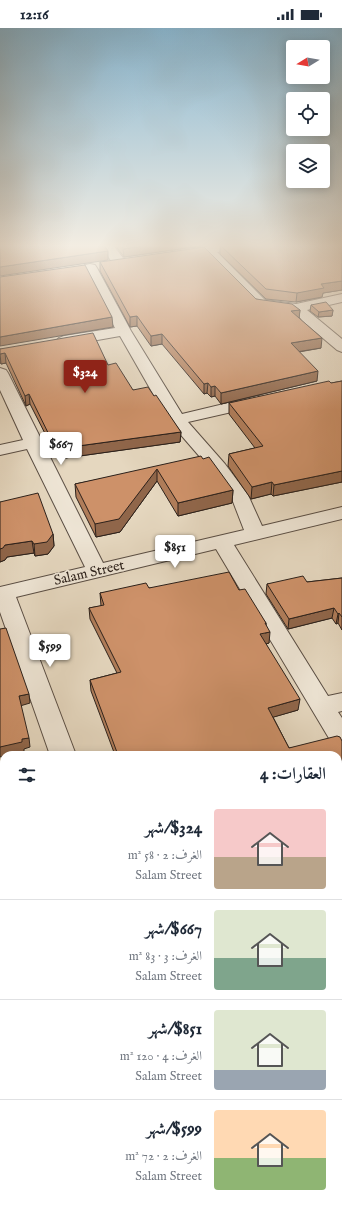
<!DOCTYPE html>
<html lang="ar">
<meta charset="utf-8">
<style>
body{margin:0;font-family:"IM FELL English",Amiri,serif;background:#f2f2f3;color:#1f2937;direction:rtl;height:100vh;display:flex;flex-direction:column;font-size:15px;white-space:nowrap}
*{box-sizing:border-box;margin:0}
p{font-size:13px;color:#747a83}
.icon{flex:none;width:22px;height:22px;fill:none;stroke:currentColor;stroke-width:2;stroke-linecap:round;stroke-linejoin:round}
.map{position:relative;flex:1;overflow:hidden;direction:ltr}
.side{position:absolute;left:0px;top:723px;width:342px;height:456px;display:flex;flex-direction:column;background:#fff;border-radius:12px 12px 0 0;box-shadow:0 2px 10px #0003;direction:rtl}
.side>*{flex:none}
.needle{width:26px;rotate:259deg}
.buttons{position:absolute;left:286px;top:12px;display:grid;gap:8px}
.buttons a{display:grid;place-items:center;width:44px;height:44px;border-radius:4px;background:#fff;box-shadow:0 2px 10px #0003;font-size:20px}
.price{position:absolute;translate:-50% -34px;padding:0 9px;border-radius:4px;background:#fff;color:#222;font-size:13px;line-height:26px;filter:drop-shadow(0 1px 2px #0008)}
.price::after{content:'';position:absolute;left:50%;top:24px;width:12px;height:9px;margin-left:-6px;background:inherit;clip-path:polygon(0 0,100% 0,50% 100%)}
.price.selected{background:#8f2418;color:#fff}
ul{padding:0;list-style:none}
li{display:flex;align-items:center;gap:12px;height:100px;padding:0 16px}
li+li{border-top:1px solid #e0e1e3}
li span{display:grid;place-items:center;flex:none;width:112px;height:80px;border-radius:4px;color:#555}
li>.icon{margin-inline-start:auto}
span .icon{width:48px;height:48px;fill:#fffc;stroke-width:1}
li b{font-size:17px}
h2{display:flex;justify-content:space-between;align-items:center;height:48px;padding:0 16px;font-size:17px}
.status{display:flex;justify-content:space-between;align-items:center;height:28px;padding:0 20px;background:#fff;direction:ltr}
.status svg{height:11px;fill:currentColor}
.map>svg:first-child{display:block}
</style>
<div class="status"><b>12:16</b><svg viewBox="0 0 49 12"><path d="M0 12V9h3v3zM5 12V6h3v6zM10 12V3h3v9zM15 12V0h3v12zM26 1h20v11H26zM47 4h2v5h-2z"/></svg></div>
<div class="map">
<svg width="342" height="1179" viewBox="0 0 342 1179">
<rect width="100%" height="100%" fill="#e5d7bf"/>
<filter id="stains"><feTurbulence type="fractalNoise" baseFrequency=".005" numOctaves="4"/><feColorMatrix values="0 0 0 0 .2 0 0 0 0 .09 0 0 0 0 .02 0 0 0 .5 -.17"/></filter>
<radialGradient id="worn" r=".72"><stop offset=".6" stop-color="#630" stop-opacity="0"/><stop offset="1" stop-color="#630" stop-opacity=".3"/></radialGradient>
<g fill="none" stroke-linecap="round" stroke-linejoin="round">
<defs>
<g id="minor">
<polygon points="100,217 113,217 126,234 124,237 114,237"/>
<polygon points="215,217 248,217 246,220 217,224 265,272 296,276 342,266 342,274 307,282 342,311 342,324 337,322 292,284 256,279 204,226 177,230 172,229 171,226 172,223 177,222"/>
<polygon points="90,236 95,237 97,240 131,303 182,386 257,368 263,369 265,373 263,377 188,394 225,436 248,467 262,498 342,479 342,491 234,517 328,668 342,665 342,683 338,684 342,690 342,720 333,717 216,521 16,569 76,727 50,727 0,584 0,559 85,539 27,421 0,427 0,417 23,412 0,362 0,340 6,342 8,345 103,535 244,502 232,471 213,444 168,392 120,308 64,318 59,316 56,313 59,310 64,308 115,300 83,240 85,237"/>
<polygon points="4,1157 4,1175 22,1175 21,1179 0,1179 0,1158"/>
<polygon points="207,1175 243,1175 244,1179 208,1179"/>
</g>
</defs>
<!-- minor casing -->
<use href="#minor" stroke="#5a4e44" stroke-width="2"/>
<!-- minor -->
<use href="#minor" fill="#eee5d5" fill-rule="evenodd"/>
</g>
<!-- wall -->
<g fill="#b07d5a" stroke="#2c211b">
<polygon points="115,217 207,217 124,229"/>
<polygon points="220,217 342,217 342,262 323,265 322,269 296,274 266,271 220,226"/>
<polygon points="100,234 256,271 300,282 299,289 321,320 299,324 317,353 221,376 215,368 211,369 207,365 204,366 162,316 151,318 137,298 130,299 100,243"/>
<polygon points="311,277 333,282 332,288 318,289 310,283"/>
<polygon points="0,321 108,337 133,362 154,368 181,404 180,414 58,431 30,376 26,378 6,335 1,336 0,334"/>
<polygon points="342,353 342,454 273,468 271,466 251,471 228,438 229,426 255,420 229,386 229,375"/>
<polygon points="203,431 233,462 232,475 178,488 157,453 120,504 96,509 76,469 75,456"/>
<polygon points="0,474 53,506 54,518 48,526 35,528 34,525 7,529 5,532 0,534"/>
<polygon points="342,550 342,602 338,595 336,596 332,590 288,601 266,566 267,556 307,554"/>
<polygon points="149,560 239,562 266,595 266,597 269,615 266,616 298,682 273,689 289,720 342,713 342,742 338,743 338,727 115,727 91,663 90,652 117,645 90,591 89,580 101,578 100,565"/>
<polygon points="342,823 342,962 338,954 338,825"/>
<polygon points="313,1175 338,1175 342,1179 315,1179"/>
</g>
<!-- shaded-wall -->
<g fill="#90664a" stroke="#2c211b">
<polygon points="148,217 207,217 124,229 123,221"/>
<polygon points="108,223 108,232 0,248 0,239"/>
<polygon points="342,253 342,262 323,265 322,269 296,274 297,265 321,256"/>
<polygon points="300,282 299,291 291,283"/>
<polygon points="333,282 332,288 318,289 319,284"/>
<polygon points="137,288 137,298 130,299 130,289"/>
<polygon points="112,289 113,299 0,318 0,309"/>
<polygon points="162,306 162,316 151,318 151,308"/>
<polygon points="322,310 321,320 290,325 291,315"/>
<polygon points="5,325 6,335 1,336 0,326"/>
<polygon points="318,343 317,353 221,376 221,365"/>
<polygon points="208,355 207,365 204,366 204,356"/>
<polygon points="215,358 215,368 211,369 211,359"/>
<polygon points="29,366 30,376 26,378 25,368"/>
<polygon points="181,404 180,414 58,431 56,421"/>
<polygon points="157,441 157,453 120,504 96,509 95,496"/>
<polygon points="342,443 342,454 273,468 274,457"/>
<polygon points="272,454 271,466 251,471 252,459"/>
<polygon points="233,462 232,475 178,488 178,475"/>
<polygon points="53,506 54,518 48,526 35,528 34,516"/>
<polygon points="32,513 34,525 7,529 5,532 0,534 0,521 5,517"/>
<polygon points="334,580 332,590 288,601 289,591"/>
<polygon points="339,585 338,595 336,596 338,586"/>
<polygon points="265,595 266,595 265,605 270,604 269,615 259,618 260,606"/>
<polygon points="29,666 30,675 20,678 19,668"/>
<polygon points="300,671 298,682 267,691 268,680"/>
<polygon points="29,710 30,719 24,721 24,724 9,727 4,727 4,728 0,729 0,719 22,711"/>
<polygon points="342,732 342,742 338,743 338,733"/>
<polygon points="4,1004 4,1013 0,1015 0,1006"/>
</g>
<!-- building -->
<g fill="#cd9169" stroke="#2c211b">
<polygon points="0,217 104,217 108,223 0,239"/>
<polygon points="121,217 148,217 123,221"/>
<polygon points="220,217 342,217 342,253 321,256 324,260 297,265 266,261"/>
<polygon points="204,219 256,271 292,276 300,282 291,283 322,310 291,315 318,343 221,365 215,358 211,359 208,355 204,356 162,306 151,308 137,288 130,289 100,234"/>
<polygon points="85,237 112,289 0,309 0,249"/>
<polygon points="326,274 333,282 319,284 311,277"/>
<polygon points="93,305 108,337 116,335 133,362 148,359 154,368 156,367 181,404 56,421 29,366 25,368 5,325 0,326 0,321"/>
<polygon points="329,353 331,355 342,353 342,443 274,457 272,454 252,459 229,426 263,418 229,375"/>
<polygon points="201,428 203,431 209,429 233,462 178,475 157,441 119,491 95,496 75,456"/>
<polygon points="38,465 53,506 47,514 34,516 32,513 5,517 3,520 0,521 0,474"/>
<polygon points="229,544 239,562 245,561 266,595 265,595 270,604 260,606 300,671 268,680 289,720 337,708 340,709 342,713 342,732 338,733 338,727 118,727 90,652 121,644 89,580 104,577 100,565 146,555 149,560"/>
<polygon points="303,548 307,554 342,550 342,589 339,585 338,586 334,580 289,591 267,556"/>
<polygon points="6,600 29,666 19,668 29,710 22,711 22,714 0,719 0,601"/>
<polygon points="4,754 4,1004 0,1006 0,755"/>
<polygon points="342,823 342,947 338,938 338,825"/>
<polygon points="338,1054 339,1056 342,1055 342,1179 320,1179 319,1175 338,1175"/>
<polygon points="79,1175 185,1175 186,1179 80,1179"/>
</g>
<!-- sky -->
<linearGradient id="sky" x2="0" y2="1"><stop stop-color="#87b6d1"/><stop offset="0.57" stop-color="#f3ede2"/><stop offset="1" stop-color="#f3ede2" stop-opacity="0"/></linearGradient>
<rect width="342" height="382" fill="url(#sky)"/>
<g text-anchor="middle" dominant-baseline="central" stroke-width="3.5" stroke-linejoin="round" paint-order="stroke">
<!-- street labels -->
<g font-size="14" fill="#2c211b" stroke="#eee5d5">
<text transform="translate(89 545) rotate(-13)">Salam Street</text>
</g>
</g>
<rect width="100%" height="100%" filter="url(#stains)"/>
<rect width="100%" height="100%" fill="url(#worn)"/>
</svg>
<div class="buttons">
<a><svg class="needle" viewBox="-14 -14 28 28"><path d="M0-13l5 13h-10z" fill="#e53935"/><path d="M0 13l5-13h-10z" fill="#747a83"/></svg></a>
<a><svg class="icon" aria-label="locate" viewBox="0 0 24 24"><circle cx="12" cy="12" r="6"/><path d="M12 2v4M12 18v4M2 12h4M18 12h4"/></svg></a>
<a><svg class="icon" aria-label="layers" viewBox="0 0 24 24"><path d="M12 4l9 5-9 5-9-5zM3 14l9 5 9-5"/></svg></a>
</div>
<b class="price selected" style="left:85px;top:366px">$324</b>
<b class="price" style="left:61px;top:438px">$667</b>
<b class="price" style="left:175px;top:541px">$851</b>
<b class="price" style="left:50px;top:640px">$599</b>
<section class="side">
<h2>العقارات: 4<svg class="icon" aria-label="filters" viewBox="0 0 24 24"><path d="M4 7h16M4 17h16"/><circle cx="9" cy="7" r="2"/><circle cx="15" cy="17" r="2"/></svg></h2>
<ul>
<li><span style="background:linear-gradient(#f6c9c9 60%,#b9a48a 0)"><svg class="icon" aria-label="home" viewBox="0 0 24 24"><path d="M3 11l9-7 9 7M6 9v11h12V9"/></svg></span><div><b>$324/شهر</b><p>الغرف: 2 · 58 m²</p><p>Salam Street</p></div></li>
<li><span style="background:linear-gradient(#dfe7d0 60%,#7fa58c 0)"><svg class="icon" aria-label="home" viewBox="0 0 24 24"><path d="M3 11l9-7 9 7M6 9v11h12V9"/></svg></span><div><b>$667/شهر</b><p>الغرف: 3 · 83 m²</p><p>Salam Street</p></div></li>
<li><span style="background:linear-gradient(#dfe7d0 75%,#9aa5b1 0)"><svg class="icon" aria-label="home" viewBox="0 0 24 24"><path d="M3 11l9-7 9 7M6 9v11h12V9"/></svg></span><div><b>$851/شهر</b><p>الغرف: 4 · 120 m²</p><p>Salam Street</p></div></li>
<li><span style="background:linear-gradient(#ffd9b3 60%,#8fb573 0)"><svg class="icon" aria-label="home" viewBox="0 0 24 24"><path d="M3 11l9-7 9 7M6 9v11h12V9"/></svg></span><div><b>$599/شهر</b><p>الغرف: 2 · 72 m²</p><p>Salam Street</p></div></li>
</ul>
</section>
</div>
